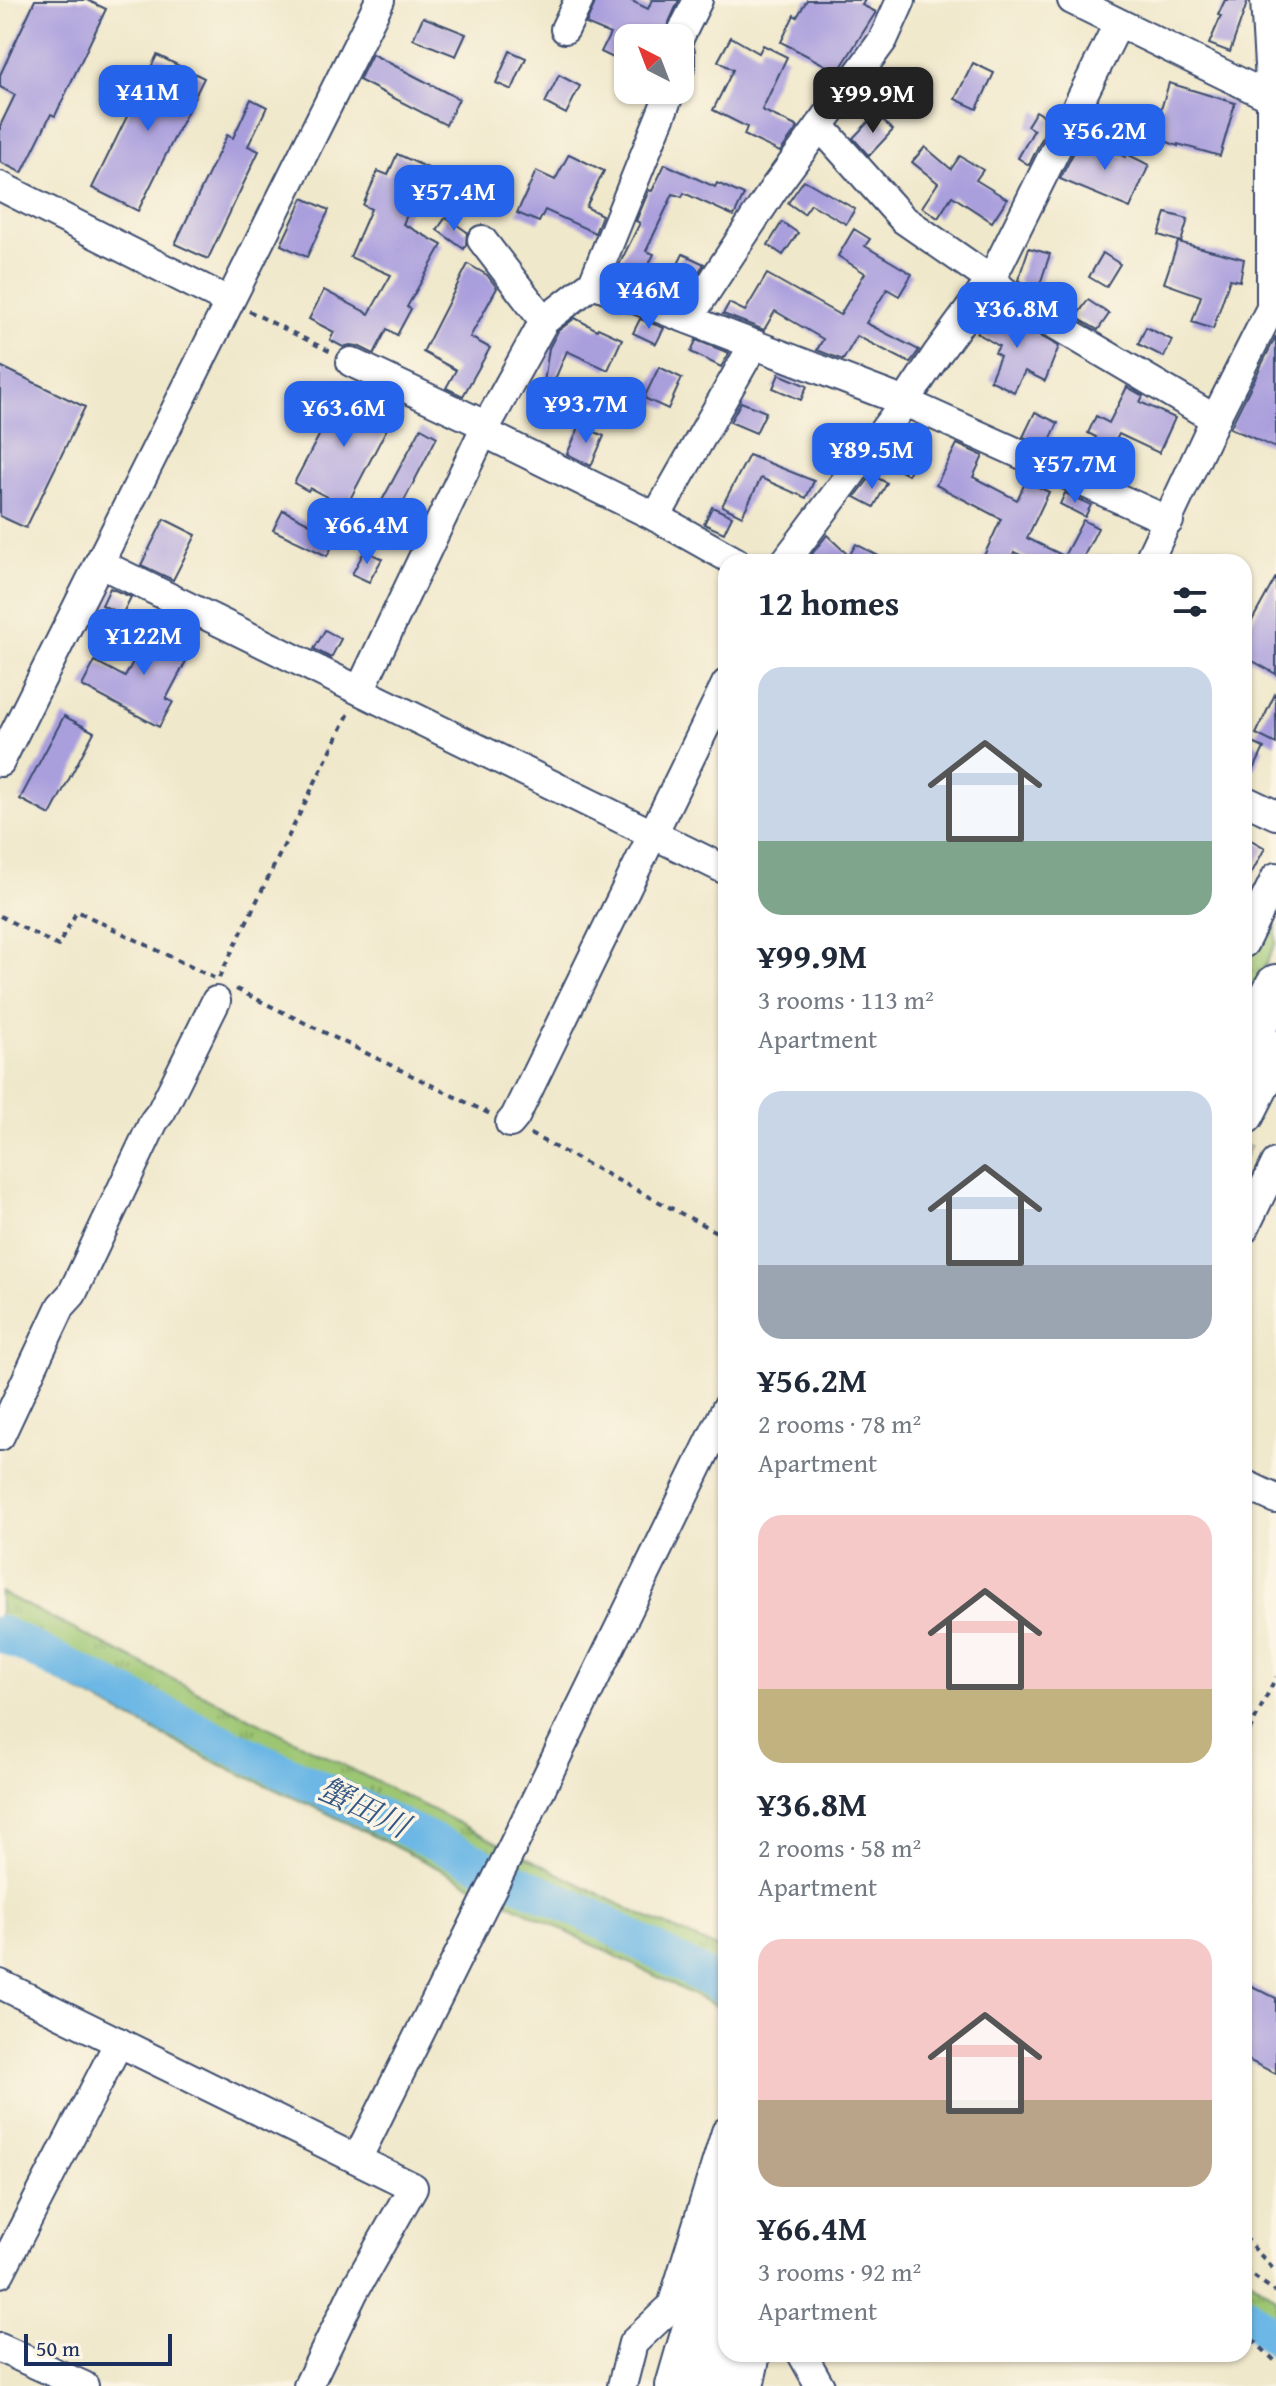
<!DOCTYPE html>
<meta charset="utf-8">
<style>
body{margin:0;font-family:"Gentium Book Plus","Noto Serif JP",serif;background:#f6f6f7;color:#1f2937;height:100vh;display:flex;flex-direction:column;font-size:30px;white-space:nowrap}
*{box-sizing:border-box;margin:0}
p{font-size:26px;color:#747a83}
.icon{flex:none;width:44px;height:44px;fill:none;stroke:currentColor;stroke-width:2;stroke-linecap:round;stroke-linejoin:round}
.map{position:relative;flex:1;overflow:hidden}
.details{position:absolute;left:718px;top:554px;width:534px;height:1808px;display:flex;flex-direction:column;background:#fff;border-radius:24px;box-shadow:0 2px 6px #0004}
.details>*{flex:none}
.needle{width:52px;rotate:318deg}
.buttons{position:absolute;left:614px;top:24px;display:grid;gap:16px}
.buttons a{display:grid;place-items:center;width:80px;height:80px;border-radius:16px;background:#fff;box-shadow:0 2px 6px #0004;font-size:40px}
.scale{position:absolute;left:24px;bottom:20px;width:148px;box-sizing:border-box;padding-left:8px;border:4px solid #1b2f5e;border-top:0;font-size:22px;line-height:28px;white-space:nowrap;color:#1b2f5e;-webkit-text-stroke:6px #fcf5e5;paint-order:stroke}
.price{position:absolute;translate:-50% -68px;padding:0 18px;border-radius:16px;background:#2563eb;color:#fff;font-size:26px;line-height:52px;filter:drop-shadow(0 2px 4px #0008)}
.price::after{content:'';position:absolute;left:50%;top:48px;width:24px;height:18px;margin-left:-12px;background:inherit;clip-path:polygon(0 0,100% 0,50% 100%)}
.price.on{background:#222;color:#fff}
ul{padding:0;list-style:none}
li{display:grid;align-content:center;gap:16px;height:424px;padding:0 40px}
li span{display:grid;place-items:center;height:248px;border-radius:24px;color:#555}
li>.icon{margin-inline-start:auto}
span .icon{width:144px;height:144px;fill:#fffc;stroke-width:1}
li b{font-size:34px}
h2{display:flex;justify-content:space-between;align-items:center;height:96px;padding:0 40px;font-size:34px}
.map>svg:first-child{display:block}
</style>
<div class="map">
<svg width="1276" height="2386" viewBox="0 0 1276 2386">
<defs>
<pattern id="grass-tufts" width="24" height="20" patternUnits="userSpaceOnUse" patternTransform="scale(2)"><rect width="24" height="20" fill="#9dc672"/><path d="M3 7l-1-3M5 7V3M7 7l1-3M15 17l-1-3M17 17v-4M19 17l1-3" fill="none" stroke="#7fa161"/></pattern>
</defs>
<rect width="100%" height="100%" fill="#fcf5e5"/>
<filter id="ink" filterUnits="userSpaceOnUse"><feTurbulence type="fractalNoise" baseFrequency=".0125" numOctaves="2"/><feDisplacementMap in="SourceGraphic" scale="16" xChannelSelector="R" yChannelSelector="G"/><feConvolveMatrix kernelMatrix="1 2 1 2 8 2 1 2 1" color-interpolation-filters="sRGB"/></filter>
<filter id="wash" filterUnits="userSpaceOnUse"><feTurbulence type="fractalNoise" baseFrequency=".006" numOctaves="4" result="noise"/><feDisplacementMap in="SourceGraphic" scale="32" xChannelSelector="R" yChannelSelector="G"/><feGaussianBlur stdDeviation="1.8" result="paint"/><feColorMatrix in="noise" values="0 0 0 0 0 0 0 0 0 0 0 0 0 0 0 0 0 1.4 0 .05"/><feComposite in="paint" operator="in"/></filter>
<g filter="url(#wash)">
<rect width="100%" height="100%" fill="#f0e8cb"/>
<!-- grass -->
<g fill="url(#grass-tufts)" stroke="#5c7a68" stroke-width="2">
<polygon points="1276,902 1276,943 1244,1008 1244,965"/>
<polygon points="0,1592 635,1912 726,1952 726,2011 323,1811 217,1763 0,1651"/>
<polygon points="1244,2274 1276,2298 1276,2353 1244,2324"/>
</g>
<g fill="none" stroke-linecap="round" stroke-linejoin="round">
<!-- river -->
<g stroke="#6cb7e5" stroke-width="36">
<polyline points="0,1633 226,1744 591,1916 726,1988"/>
<polyline points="1244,2312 1276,2339"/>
</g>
</g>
<g id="blocks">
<!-- building -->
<g fill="#aa9fdd">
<polygon points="35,0 87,0 106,9 55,116 51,114 22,173 0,162 0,126 15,95 0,87 0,75"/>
<polygon points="596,0 630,0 648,9 652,0 679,0 662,38 628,38 628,65 601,52 610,34 586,24"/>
<polygon points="807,0 865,0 862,5 876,12 838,72 781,42 794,15 797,17"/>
<polygon points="1225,0 1248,0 1230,52 1209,44 1221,16 1218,15"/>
<polygon points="423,17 466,34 456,56 413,39"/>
<polygon points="731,37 759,53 763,45 787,57 762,110 798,127 780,152 744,135 747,127 713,110 733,70 718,61"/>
<polygon points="510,51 526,58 512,90 496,83"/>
<polygon points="372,54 459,99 446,125 359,80"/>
<polygon points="157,55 204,78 138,211 92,188"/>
<polygon points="973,63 994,73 977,109 955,99"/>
<polygon points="559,75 580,86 566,114 545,103"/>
<polygon points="1169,83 1235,103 1220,156 1178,144 1178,146 1149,135 1156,115 1159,116"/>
<polygon points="251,99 267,107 248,146 259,151 208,259 175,244 227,135 233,138"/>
<polygon points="1036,111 1051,120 1029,165 1018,158 1034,130 1027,126"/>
<polygon points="876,114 893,130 869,156 853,138"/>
<polygon points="1082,136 1125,157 1127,154 1149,165 1130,208 1060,179"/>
<polygon points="925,147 951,169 960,156 983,170 976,180 1007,199 992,222 952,196 938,218 922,207 938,183 912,162"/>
<polygon points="397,154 428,168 403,224 442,245 407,307 411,309 397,335 387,329 374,354 358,346 350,345 343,347 330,340 334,332 309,319 324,290 369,314 391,275 350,257 371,209 363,205 378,171 388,175"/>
<polygon points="569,154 604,171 586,207 602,215 595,233 545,210 539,222 517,213 536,171 555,180"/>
<polygon points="665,164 715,187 717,183 744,195 734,216 684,193 682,197 673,194 646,251 654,254 640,283 615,273 640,223 636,221 649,190 652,191"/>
<polygon points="804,180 855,209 846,224 811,204 804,214 788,203"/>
<polygon points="303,198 329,210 307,257 281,245"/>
<polygon points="1166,213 1188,219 1181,242 1159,235"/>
<polygon points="446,217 467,232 466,245 464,249 437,230"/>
<polygon points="782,222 798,233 783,255 768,245"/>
<polygon points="854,229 870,239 865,246 912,274 899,296 887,289 866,323 919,350 910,363 857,336 843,360 817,350 823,339 775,311 764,330 723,314 729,303 745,311 767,274 840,315 865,273 838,256"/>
<polygon points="1178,242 1244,259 1240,281 1230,279 1213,329 1192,322 1201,296 1164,283"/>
<polygon points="1029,248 1050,254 1037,293 1018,280"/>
<polygon points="1103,253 1120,264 1106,287 1089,277"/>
<polygon points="683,254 704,264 693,281 674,272"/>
<polygon points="468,264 487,275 497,288 470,337 490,348 463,396 446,388 456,370 423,352"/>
<polygon points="1088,300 1109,314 1098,330 1076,317"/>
<polygon points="994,305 1022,326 1059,346 1045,381 1025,371 1014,392 990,380 1000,356 995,353 999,346 977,333"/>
<polygon points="575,318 597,330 598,328 622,339 608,370 567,351 547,398 542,396 549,348 558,331"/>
<polygon points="640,319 664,328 656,344 633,333"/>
<polygon points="1146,327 1172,340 1164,357 1138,344"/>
<polygon points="1276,336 1276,448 1230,428"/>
<polygon points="696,340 729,353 721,367 691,352"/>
<polygon points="0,366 85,407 26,528 0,516"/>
<polygon points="659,367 682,378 668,409 644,398"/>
<polygon points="779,374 807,386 801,400 773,388"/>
<polygon points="1127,387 1143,396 1140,402 1175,418 1159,453 1119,434 1103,466 1112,470 1109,475 1083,464 1096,437 1088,433 1096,416 1109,423"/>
<polygon points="342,392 377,410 379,407 394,415 346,507 310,488 308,491 294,483"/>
<polygon points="741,402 766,412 756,433 730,422"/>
<polygon points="1035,412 1058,423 1047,447 1023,437"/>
<polygon points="580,425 604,436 591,466 567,454"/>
<polygon points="421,428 437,437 387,534 371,525 373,522 371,521"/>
<polygon points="907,428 927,439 908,475 888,464"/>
<polygon points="957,444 983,456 973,477 1017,500 1026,481 1049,492 1027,538 1068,558 1064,556 1083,520 1098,528 1081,562 1034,562 1014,552 1010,562 981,562 1001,519 936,485"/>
<polygon points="749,455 814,481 806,498 761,478 742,516 722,506"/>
<polygon points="872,475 887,483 874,507 855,497"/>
<polygon points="1065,493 1091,505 1085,517 1060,504"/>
<polygon points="712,507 732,516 724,533 704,524"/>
<polygon points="283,510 337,538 327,556 273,530"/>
<polygon points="164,519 196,535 173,580 141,565"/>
<polygon points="827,535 849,556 856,544 890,562 821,562 812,554"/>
<polygon points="365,550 382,559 369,582 352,574"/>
<polygon points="1276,577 1276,674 1244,656 1244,635"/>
<polygon points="110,588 131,597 122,615 102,605"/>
<polygon points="174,619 192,627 176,655 186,661 166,699 173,702 159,727 82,686 95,661 125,677 145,639 158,646"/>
<polygon points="325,630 341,639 331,658 314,649"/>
<polygon points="1276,692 1276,744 1256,734"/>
<polygon points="64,716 94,732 50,815 20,799"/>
<polygon points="1244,739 1264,748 1247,784 1244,783"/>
<polygon points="1244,836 1265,848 1244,887"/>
<polygon points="1244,1982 1276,1998 1276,2074 1244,2058"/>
</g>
</g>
</g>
<g filter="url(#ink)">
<use href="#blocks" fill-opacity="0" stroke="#3b4b6e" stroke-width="2"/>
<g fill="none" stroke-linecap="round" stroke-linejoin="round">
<!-- minor-tunnel -->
<polyline stroke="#c5c3b5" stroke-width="28" stroke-dasharray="28 14" stroke-linecap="butt" points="1244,1157 1252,1161"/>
<defs>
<g id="minor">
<polyline points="1072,0 1276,100"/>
<polyline points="565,29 579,0"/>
<polyline points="679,38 698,0"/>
<polyline points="680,53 680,68"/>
<polyline points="820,126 903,219 991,280 1017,302 1215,419"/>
<polyline points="0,186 228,301"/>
<polyline points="482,240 544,321"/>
<polyline points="593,283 905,402 1169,521"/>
<polyline points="688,319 775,187 883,40 901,0"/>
<polyline points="351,362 487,426"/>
<polyline points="483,432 656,517 736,562"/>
<polyline points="656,517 754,344"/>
<polyline points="785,562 905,402 937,354 991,280 1118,24"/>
<polyline points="1148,562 1215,419 1271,308 1271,98 1265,0"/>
<polyline points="99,563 726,870"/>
<polyline points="360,690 483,432 544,321 593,283 671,90"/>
<polyline points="0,762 380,0"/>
<polyline points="1244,800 1276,815"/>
<polyline points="1244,943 1276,877"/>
<polyline points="510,1123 515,1117 726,684"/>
<polyline points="1244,1229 1276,1163"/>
<polyline points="0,1436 61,1306 72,1294 154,1121 161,1112 216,1001"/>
<polyline points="1244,1484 1276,1499"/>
<polyline points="0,1984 413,2187 354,2291 308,2386"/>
<polyline points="357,2159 514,1844 726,1409"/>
<polyline points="0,2273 119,2042"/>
<polyline points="0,2348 84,2386"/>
<polyline points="802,2354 820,2386"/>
<polyline points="622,2386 633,2343 672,2306 726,2132"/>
</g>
<g id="highway">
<polyline points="1244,1053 1276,985"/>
<polyline points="1244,1114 1276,1051"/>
<polyline points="676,2386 726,2213"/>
<polyline points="711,2386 726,2314"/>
<polyline points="743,2386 750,2354"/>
</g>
</defs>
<!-- minor casing -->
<use href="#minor" stroke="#3b4b6e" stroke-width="32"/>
<!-- highway casing -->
<use href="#highway" stroke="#3b4b6e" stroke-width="44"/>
<!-- path -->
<g stroke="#3b4b6e" stroke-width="4" stroke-dasharray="6 6" stroke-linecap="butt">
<polyline points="249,311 331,352"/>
<polyline points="0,916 58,946 77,911 214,978"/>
<polyline points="219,978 351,709"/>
<polyline points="236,989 490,1114"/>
<polyline points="530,1134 726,1237"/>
<polyline points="1244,1742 1276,1677"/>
<polyline points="1244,2237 1276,2272"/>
<polyline points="1244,2269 1276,2292"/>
<polyline points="1244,2331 1276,2362"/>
</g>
<!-- minor -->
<use href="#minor" stroke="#fff" stroke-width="28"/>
<!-- highway -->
<use href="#highway" stroke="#fff" stroke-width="40"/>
</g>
</g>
<g text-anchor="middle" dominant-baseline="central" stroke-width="7" stroke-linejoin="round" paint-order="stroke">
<!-- water labels -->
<g font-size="32" font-style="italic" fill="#335886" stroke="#fcf5e5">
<text transform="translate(364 1807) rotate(26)">蟹田川</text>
</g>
</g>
</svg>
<div class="buttons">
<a><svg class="needle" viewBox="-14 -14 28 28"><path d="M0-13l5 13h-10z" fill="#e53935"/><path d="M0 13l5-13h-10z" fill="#747a83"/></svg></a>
</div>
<div class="scale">50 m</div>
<b class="price" style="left:148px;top:133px">¥41M</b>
<b class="price on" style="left:873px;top:135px">¥99.9M</b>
<b class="price" style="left:1105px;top:172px">¥56.2M</b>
<b class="price" style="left:454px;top:233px">¥57.4M</b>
<b class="price" style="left:649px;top:331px">¥46M</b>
<b class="price" style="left:1017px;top:350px">¥36.8M</b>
<b class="price" style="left:586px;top:445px">¥93.7M</b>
<b class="price" style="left:344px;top:449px">¥63.6M</b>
<b class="price" style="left:872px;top:491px">¥89.5M</b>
<b class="price" style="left:1075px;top:505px">¥57.7M</b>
<b class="price" style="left:367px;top:566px">¥66.4M</b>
<b class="price" style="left:144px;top:677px">¥122M</b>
<section class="details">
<h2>12 homes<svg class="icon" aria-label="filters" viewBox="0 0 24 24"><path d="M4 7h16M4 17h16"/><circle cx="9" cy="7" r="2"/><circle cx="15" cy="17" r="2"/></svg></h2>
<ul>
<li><span style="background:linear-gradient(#c9d6e8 70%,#7fa58c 0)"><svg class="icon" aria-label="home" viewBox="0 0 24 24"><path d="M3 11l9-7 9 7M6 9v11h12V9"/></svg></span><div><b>¥99.9M</b><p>3 rooms · 113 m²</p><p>Apartment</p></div></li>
<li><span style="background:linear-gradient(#c9d6e8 70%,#9aa5b1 0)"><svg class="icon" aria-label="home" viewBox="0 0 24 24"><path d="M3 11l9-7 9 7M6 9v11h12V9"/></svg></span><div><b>¥56.2M</b><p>2 rooms · 78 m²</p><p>Apartment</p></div></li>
<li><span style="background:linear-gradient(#f6c9c9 70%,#c2b280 0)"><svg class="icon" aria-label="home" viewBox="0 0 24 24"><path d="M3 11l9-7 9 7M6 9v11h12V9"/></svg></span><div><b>¥36.8M</b><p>2 rooms · 58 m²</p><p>Apartment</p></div></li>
<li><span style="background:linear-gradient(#f6c9c9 65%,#b9a48a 0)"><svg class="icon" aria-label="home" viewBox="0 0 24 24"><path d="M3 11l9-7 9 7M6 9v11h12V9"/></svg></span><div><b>¥66.4M</b><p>3 rooms · 92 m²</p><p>Apartment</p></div></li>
</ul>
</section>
</div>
